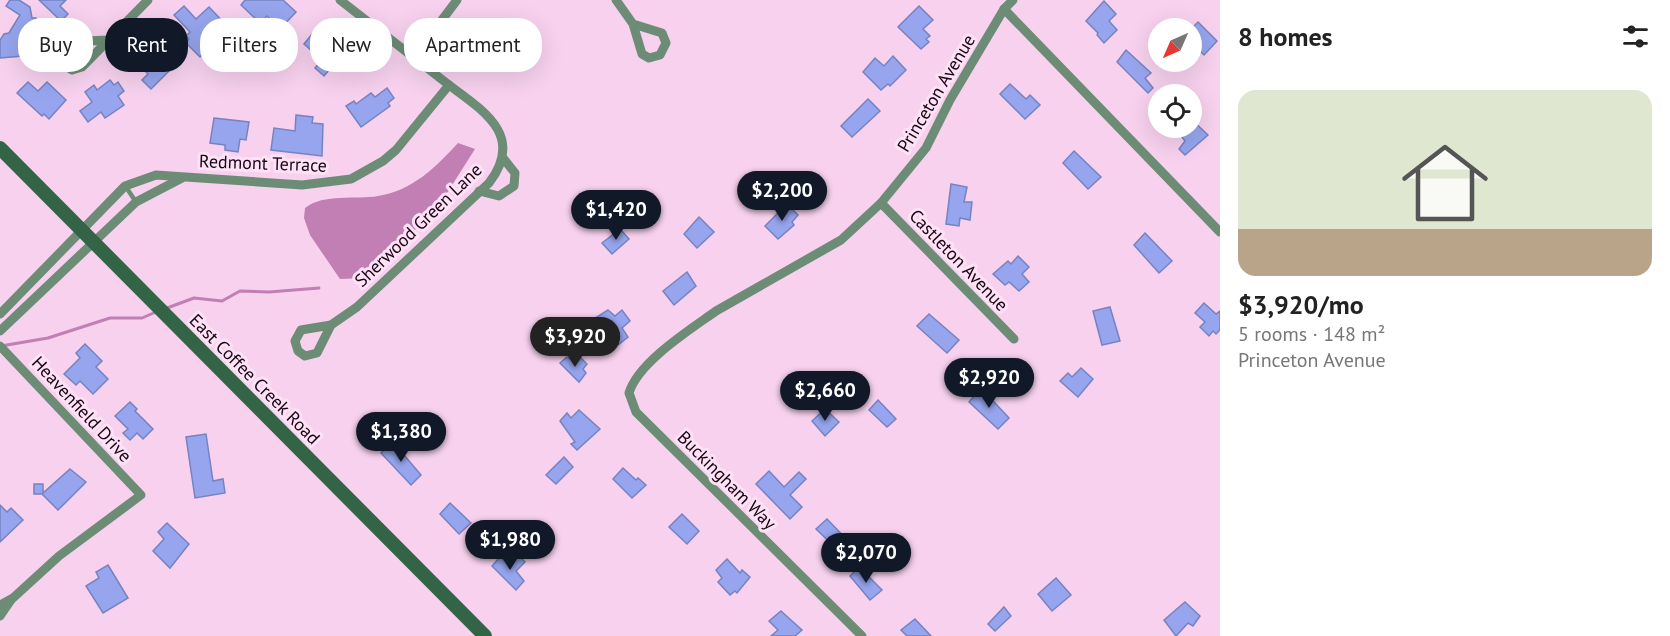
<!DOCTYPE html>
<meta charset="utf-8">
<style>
body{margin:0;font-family:"PT Sans",sans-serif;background:#f6f6f6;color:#222;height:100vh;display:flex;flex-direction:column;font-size:22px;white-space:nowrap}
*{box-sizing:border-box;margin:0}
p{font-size:20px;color:#767676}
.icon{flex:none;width:33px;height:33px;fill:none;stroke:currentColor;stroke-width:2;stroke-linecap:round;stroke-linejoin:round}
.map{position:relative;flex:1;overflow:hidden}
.side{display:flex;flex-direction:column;background:#fff;width:450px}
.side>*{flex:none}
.guide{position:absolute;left:18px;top:18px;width:570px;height:54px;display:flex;gap:12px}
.needle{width:39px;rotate:225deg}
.fabs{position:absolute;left:1148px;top:18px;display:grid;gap:12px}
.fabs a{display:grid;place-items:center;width:54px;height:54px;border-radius:50%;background:#fff;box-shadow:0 6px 24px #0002;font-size:30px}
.price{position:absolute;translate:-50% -51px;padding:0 14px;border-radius:21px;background:#111827;color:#fff;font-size:20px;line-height:39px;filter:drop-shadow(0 2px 3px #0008)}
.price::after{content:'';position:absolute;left:50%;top:36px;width:18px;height:14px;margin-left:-9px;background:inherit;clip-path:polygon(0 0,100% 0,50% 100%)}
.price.active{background:#222;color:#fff}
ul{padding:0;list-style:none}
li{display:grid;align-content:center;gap:12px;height:318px;padding:0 18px}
li span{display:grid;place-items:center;height:186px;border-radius:18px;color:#555}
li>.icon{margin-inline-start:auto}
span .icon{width:108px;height:108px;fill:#fffc;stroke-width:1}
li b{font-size:26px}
h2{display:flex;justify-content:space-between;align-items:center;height:72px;padding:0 18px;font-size:26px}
.pill{padding:0 21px;border-radius:24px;background:#fff;box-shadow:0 6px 24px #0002;font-size:21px;line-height:54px}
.pill.active{background:#111827;color:#fff}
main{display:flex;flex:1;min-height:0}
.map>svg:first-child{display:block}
</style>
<main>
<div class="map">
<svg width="1220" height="636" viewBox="0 0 1220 636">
<rect width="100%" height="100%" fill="#f7d1ee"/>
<!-- water -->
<path fill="#c17fb3" d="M458 143 475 149 440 204 385 261 365 278 340 279 310 235 304 218 305 208C324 193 356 200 378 196 412 191 436 167 458 143Z"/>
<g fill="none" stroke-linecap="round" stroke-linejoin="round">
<!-- stream -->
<g stroke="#c17fb3" stroke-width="3">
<polyline points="167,308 194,298 222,301 240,291 269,292 319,288"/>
<polyline points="1,346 48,338 110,318 142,318 158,311"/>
</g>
</g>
<!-- building -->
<g fill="#96a5ed" stroke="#7683c1" stroke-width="1.5">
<polygon points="10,0 19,0 30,7 32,18 36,18 38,30 22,52 23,56 0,58 0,40 4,34 9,33 20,15 6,6"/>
<polygon points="39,0 66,0 60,6 68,14 61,21"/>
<polygon points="245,0 283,0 296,12 280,29 267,16 260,23 241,5"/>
<polygon points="1104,1 1116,14 1109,21 1117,30 1104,43 1097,35 1098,33 1086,21"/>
<polygon points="184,6 196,19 209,7 230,29 200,57 186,43 189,39 186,36 190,32 174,15"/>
<polygon points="919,6 933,20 923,29 930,36 926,39 929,42 921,49 898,27"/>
<polygon points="1198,22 1217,41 1204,55 1191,42 1191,29"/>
<polygon points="321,23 349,47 344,53 354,62 346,71 336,62 324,76 315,68 322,60 304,44"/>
<polygon points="154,33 158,37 161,35 176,51 163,63 170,70 151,89 142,80 148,74 138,64 132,69 125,61"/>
<polygon points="1126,50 1151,73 1145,78 1153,88 1148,93 1117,62"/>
<polygon points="893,56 906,70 890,86 888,84 881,90 863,72 875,58 884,66"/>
<polygon points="110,80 114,85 118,82 124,91 118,96 124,105 105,118 101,112 88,122 80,111 92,102 85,92 94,85 97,90"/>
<polygon points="28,82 38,91 47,82 66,100 49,119 44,114 42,116 17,93"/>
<polygon points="1010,84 1026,99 1030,95 1040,105 1025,119 1000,94"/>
<polygon points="387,88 394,98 388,103 390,106 361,127 346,106 354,101 356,104 371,93 375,97"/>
<polygon points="868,99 880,111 852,137 841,126"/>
<polygon points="296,115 313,117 312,123 323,124 322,156 271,150 274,128 295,131"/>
<polygon points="214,118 249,122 246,140 240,139 238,152 225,150 225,145 210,143"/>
<polygon points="1191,119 1208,135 1185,155 1179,149 1185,141 1175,128 1191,128"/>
<polygon points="1074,151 1101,177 1088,189 1063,163"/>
<polygon points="951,184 967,187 964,202 972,202 970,220 960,218 959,226 946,224"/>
<polygon points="787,204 798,215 792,222 794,225 778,239 765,226"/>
<polygon points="699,217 714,232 697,248 684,234"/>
<polygon points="620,229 629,239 612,254 602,243"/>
<polygon points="1145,233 1172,261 1159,273 1134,245"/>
<polygon points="1018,256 1029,267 1022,274 1029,282 1019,291 1009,282 1005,285 993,274 1008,261 1011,264"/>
<polygon points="687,272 696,286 674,305 663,291"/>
<polygon points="1204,303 1216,314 1220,311 1220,330 1216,334 1213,331 1209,336 1200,327 1205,322 1195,313"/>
<polygon points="1110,307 1120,341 1102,345 1093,311"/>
<polygon points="608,310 615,316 622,310 630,321 622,328 628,337 618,345 604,328 596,335 586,324"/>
<polygon points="929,314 959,340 947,353 917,326"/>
<polygon points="85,344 102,361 96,367 108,379 93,394 80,381 76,385 64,374 80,358 76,353"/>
<polygon points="567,357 576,363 581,358 587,364 583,369 586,373 579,382 560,363"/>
<polygon points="1081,368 1093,379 1078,397 1060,381 1068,373 1072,377"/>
<polygon points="981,388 1009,418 998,429 969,402"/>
<polygon points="878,400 896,419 887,427 869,410"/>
<polygon points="130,402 137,409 135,411 153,429 143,439 137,433 130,440 123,433 128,429 115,416"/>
<polygon points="825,409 839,422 825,436 812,421"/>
<polygon points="579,410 600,429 577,450 571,444 575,442 560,421 567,413 571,418"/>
<polygon points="206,434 213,481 223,479 225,493 195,498 186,437"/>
<polygon points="392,441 421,475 411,485 381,453"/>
<polygon points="564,457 573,467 556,484 546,475"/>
<polygon points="623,468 636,480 638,478 646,485 632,498 613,479"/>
<polygon points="70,469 86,482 58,510 42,494 34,494 34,484 43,484 43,493"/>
<polygon points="769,471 784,487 799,472 806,479 790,495 802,507 790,519 756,484"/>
<polygon points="450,503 471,523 459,534 440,514"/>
<polygon points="0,505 7,512 11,508 23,520 0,542"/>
<polygon points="682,514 699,531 687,544 669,527"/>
<polygon points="827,519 853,546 844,556 816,529"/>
<polygon points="167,523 189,544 170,568 153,551 164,539 158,532"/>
<polygon points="517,554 525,562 516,571 524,581 516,590 492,566 500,557 508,564"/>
<polygon points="727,559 740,573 742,570 750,577 737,593 735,591 730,595 718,582 722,578 716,570"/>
<polygon points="108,565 128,598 103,613 86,586 99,578 96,572"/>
<polygon points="859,567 882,590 870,600 850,576"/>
<polygon points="1056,578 1071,595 1052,611 1038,594"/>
<polygon points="1185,602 1200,616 1193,626 1188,623 1176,636 1164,620"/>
<polygon points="1004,607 1011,616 995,631 988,624"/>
<polygon points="781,611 802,630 795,636 771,636 778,630 769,621"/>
<polygon points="915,619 931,636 907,636 901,630"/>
</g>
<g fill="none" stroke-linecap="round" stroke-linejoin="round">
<!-- lane -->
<polyline stroke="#6d8c76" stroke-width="4.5" points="126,187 136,202"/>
<!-- street -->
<g stroke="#6d8c76" stroke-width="9">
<polyline points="616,0 633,24 642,54 649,58 660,55 666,43 662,33 633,24"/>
<polyline points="1004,9 1220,232"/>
<polyline points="107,40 68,42 60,51 62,63 72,70 82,67 148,0"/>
<polyline points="414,57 457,0"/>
<polyline points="479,191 499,196 514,186 515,173 503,158"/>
<polyline points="881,203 1014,339"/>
<polyline points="0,314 125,186 156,175 302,185 351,179 383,161 396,150 449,85 340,0"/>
<path d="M331 325 317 353 305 356 298 351 295 341 301 330 331 325 357 307 489 183C525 136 484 111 449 85"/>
<polyline points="0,331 136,202 182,178"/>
<polyline points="0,346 141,495 59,556 13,598 0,605"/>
<polyline points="0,616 11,600"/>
<path d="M862 636 636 412 629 393C638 362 691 329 716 311L841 240 881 203 926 148 950 100 1004 9 1013 0"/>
</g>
<!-- secondary -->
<polyline stroke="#346446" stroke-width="14" points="0,148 485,636"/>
</g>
<g text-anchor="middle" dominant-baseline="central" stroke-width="6" stroke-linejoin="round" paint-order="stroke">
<!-- street labels -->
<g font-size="18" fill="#180414" stroke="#fde2f6">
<text transform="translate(936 93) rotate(-59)">Princeton Avenue</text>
<text transform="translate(263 163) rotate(2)">Redmont Terrace</text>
<text transform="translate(418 225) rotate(-44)">Sherwood Green Lane</text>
<text transform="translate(959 260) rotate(46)">Castleton Avenue</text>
<text transform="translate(255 379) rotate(45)">East Coffee Creek Road</text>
<text transform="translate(82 409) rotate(47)">Heavenfield Drive</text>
<text transform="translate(727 480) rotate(45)">Buckingham Way</text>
</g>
</g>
</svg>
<div class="fabs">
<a><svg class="needle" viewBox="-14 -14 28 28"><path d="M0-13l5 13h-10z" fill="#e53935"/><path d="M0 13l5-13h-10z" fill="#767676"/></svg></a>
<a><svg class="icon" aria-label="locate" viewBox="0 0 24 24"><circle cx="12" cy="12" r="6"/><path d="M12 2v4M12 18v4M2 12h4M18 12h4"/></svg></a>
</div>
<b class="price" style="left:782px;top:222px">$2,200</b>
<b class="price" style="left:616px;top:241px">$1,420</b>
<b class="price active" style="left:575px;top:368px">$3,920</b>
<b class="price" style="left:989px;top:409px">$2,920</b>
<b class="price" style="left:825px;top:422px">$2,660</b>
<b class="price" style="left:401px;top:463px">$1,380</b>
<b class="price" style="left:510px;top:571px">$1,980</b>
<b class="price" style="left:866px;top:584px">$2,070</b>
<div class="guide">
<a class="pill">Buy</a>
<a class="pill active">Rent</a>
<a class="pill">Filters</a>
<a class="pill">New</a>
<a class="pill">Apartment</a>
</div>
</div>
<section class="side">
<h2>8 homes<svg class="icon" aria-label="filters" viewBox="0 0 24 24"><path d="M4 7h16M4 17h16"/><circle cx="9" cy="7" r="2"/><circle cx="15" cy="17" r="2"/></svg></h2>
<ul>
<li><span style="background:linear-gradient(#dfe7d0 75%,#b9a48a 0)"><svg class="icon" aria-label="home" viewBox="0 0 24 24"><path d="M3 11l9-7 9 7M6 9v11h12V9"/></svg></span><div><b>$3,920/mo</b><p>5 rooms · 148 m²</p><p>Princeton Avenue</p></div></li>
</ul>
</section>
</main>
